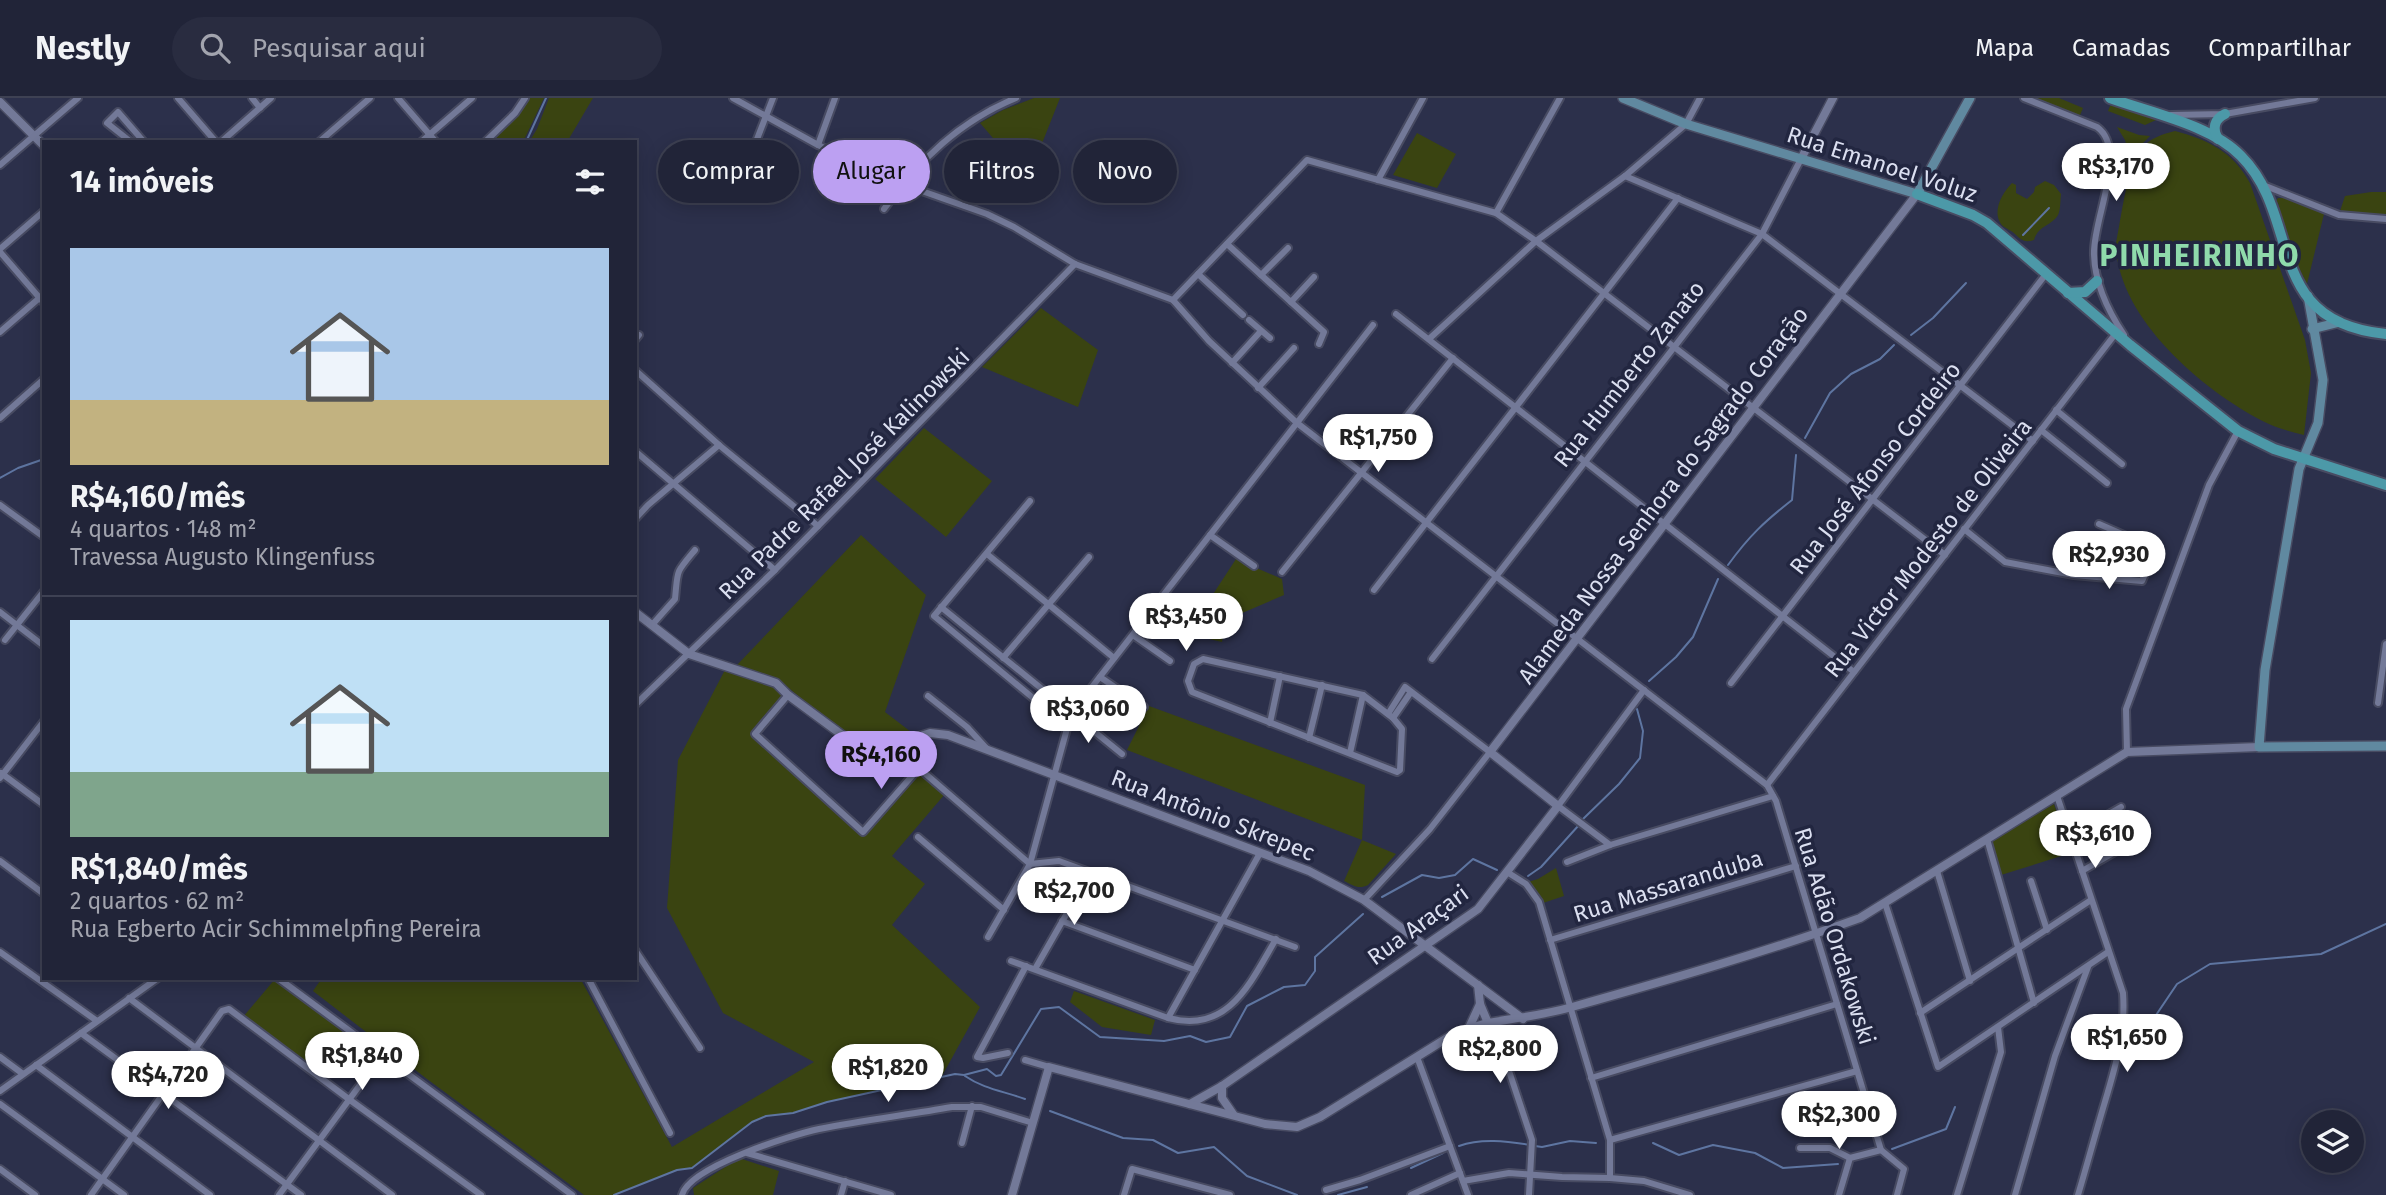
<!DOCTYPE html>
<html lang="pt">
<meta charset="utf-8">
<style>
body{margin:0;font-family:"Fira Sans",sans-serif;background:#292c40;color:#f1f3f6;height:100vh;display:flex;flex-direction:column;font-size:26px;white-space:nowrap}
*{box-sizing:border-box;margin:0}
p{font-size:23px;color:#a2a4ae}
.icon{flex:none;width:38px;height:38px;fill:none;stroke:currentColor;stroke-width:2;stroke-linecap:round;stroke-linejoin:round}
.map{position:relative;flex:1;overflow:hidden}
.panel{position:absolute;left:42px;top:42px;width:595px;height:840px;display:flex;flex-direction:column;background:#212438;border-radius:0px;box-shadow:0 4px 18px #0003,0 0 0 2px #3e4153}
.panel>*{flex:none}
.hud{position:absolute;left:658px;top:42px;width:665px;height:63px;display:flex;gap:14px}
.tools{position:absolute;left:2301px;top:1012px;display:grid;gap:14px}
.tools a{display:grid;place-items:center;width:63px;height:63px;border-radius:50%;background:#212438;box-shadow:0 4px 18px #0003,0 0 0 2px #3e4153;font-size:35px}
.price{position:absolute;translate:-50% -60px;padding:0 16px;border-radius:24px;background:#fff;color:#222;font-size:23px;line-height:46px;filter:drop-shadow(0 2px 4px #0008)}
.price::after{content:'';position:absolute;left:50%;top:42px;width:21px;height:16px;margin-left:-10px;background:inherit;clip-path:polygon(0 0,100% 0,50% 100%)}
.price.on{background:#bca0f2;color:#111}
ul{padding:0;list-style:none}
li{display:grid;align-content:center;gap:14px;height:371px;padding:0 28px}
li+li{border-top:2px solid #3e4153}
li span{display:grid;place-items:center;height:217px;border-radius:0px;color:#555}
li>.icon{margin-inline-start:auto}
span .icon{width:126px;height:126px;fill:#fffc;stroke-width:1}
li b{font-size:30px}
h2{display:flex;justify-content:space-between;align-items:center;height:84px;padding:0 28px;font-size:30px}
.tag{padding:0 24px;border-radius:32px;background:#212438;box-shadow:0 4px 18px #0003,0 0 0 2px #3e4153;font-size:24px;line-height:63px}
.tag.on{background:#bca0f2;color:#111}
header{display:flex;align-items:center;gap:42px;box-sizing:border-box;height:98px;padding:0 35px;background:#212438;border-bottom:2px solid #3e4153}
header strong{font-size:33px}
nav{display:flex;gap:38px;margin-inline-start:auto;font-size:24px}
.search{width:490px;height:63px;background:#292c40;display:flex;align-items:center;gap:18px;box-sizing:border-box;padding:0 24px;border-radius:38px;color:#a2a4ae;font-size:26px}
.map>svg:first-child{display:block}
</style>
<header>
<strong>Nestly</strong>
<div class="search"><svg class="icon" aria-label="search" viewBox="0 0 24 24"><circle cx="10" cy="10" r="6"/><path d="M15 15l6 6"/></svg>Pesquisar aqui</div>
<nav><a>Mapa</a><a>Camadas</a><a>Compartilhar</a></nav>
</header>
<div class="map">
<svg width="2386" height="1097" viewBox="0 0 2386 1097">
<rect width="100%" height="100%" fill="#2c304b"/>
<!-- green -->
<g fill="#3a4411">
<polygon points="527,0 544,0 523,44 488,44"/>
<polygon points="549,0 593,0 567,44 529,44 537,31"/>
<polygon points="1034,0 1060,0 1039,53 1020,84 991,55 999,47 980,25 1003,12"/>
<polygon points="2027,0 2059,0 2083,10 2078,22"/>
<polygon points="2117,7 2156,22 2145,27 2108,13 2110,8"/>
<polygon points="2117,29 2139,37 2150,38 2138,50 2131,63 2125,42"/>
<path d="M2175 33C2209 42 2233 54 2250 85L2305 242 2311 275 2304 337C2292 334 2280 331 2269 326 2206 296 2116 220 2116 145 2121 122 2127 67 2142 50 2150 40 2163 36 2175 33Z"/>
<polygon points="1417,35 1456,56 1437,90 1393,77"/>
<path d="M2045 83 2054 87 2061 96C2060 103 2061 115 2056 120 2047 129 2038 129 2034 142 2025 145 2021 142 2015 136 2011 132 2004 130 2001 126 1992 113 2002 95 2012 85L2016 87V95L2027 101 2034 94 2035 89Z"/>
<polygon points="2371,94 2386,94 2386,117 2350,117 2340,113 2345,98"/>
<polygon points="2278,100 2284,100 2324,116 2307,186 2293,158 2278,105 2275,104"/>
<polygon points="1041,210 1098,252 1078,309 982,269"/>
<polygon points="924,330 992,383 946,439 875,381"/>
<polygon points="861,437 926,497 885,614 915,637 889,645 864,649 817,614 778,581 737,567"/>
<polygon points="1236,461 1282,481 1284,497 1226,522 1222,544 1187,536"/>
<polygon points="727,568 762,579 788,597 755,635 865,736 920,675 945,696 892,758 925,786 892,827 980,909 942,978 827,1004 793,1015 766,1018 752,1024 692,1070 677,1072 614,1097 584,1097 427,981 313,893 322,880 580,880 672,1049 814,964 723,915 667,810 678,662"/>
<path d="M1149 608 1365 687 1362 742 1396 756 1368 787C1358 792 1353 787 1344 783L1362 742 1127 652Z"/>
<polygon points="2054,706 2071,755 2001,777 1990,743"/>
<polygon points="1556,770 1564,798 1543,805 1528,784 1538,781"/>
<polygon points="275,881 348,934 318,975 243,919"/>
<polygon points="1074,893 1155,922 1151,937 1102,929 1070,904"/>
<polygon points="739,1060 779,1073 773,1097 694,1097 693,1090"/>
</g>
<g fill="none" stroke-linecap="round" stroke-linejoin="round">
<!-- stream -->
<g stroke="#5e75a1" stroke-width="2">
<polyline points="526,44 546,0"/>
<polyline points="2023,137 2049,110"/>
<polyline points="1911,237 1933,220 1966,185"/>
<polyline points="1805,340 1830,295 1851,276 1880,261 1894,247"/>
<polyline points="0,380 18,370 44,361"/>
<path d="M1728 467C1749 438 1764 424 1792 402L1796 357"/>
<polyline points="1649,583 1676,559 1693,539 1718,481"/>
<polyline points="1582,722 1619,686 1640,660 1643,633 1637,611"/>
<polyline points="1528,778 1541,769 1579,727"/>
<polyline points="1382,799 1422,777 1439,780 1455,777 1473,761 1497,772"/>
<polyline points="2146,932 2177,886 2210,866 2321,856 2386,826"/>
<path d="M965 978C984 991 1003 993 1025 1001"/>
<polyline points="1050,1013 1123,1040 1153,1042 1178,1055 1214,1049 1247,1078 1297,1097"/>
<polyline points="1653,1045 1679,1057 1713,1047 1755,1055 1783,1070 1838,1066"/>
<path d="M1459 1048C1481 1040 1506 1043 1530 1047"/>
<polyline points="1535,1048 1542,1049 1570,1043 1596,1045"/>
<polyline points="1892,1051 1946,1031 1955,1009"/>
<polyline points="1411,1070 1443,1055"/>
<polyline points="614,1097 677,1072 692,1070 752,1024 766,1018 793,1015 827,1004 955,976 964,977 987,971 996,978 1001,977 1041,911 1059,909 1100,939 1164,943 1190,938 1206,944 1230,939 1247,908 1284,889 1305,887 1315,873 1315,859 1363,816"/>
<polyline points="1338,1097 1367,1089"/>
</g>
<defs>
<g id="minor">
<polyline points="178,0 216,44"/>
<polyline points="252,0 260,10"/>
<polyline points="398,0 436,44"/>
<polyline points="733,0 818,47 902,86 987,116 1014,129 1075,166 1173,202 1209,243 1297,325 1767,687 1776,703 1881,1052 1904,1071 1897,1097"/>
<path d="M2024 0 2097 29C2129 52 2092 123 2094 157 2095 186 2108 213 2124 237"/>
<polyline points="2171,17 2225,16 2315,0"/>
<polyline points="131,44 107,25 118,14 144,44"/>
<polyline points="221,44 271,0"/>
<polyline points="319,44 370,0"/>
<polyline points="421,44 472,0"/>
<polyline points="485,44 515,15 525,0"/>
<polyline points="818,47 835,0"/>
<polyline points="752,54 773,0"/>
<polyline points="0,67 78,0"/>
<polyline points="1625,78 1762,136 2033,343"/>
<polyline points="1378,82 1423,0"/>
<polyline points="2263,87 2339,117 2386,121"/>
<path d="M884 111C919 62 960 23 1016 0"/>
<polyline points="1496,115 1560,0"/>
<polyline points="1227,146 1324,234 1319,246"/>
<polyline points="0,151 44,113"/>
<polyline points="0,154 44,205"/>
<polyline points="1198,176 1243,217"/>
<polyline points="1261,177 1288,150"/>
<polyline points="1173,202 1307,62 1496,115 1536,143 1945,457"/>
<polyline points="1291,204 1314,179"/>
<polyline points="1396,216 1854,574"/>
<polyline points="1249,222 1270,240"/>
<polyline points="0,234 44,196"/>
<polyline points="1429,241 1536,143 1625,78 1686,26 1700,0"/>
<polyline points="635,242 639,237"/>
<polyline points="1232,265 1261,233"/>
<polyline points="635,272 719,347 818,428"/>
<polyline points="1258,290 1294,250"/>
<polyline points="2056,312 2122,366"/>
<polyline points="0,320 44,281"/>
<polyline points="2041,332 2107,385"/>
<polyline points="635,353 775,472"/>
<polyline points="1030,403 934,518 1068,629"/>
<polyline points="0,407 44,439"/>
<polyline points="635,421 648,407 719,347"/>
<polyline points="1964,431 2005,464 2074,477 2142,483 2156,451 2099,426"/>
<polyline points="1210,437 1254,468"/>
<polyline points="987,456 1114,560"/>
<polyline points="1282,474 1453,260"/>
<polyline points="1374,492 1678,100"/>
<polyline points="1162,499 1194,522"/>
<polyline points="941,509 1122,656"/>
<polyline points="0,514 44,548"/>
<path d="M652 527 675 501C678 471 675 476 695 452"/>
<polyline points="1133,537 1170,563"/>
<polyline points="5,542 44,493"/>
<polyline points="1003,560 1089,459"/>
<polygon points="1203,561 1363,597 1393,620 1402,631 1400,672 1397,674 1192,594 1188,583 1194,566"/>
<polyline points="1432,561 1762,136 1801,61"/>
<polyline points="1100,579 1144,609"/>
<polyline points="1731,585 2046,176"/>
<polyline points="788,597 755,636 863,734 919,670"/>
<polyline points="928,598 967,629 987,651"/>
<polyline points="2378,605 2386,546"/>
<polyline points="635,607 775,472 1075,166"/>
<polyline points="1393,620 1411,594"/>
<polyline points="1270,625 1280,578"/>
<polyline points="1309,640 1322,587"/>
<polyline points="892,647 1030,766 1059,763 1295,849"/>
<polyline points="2127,654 2126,611 2209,387 2238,333"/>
<polyline points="1350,655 1363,597"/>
<polyline points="1,675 44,707"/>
<polyline points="0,680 44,623"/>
<polyline points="1767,687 2116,235"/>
<path d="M2057 698 2123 895C2126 935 2115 970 2104 1007 2095 1037 2087 1067 2078 1097"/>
<polyline points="2070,738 2121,709"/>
<polyline points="918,739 1004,812"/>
<polyline points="1987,741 2034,905"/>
<polyline points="1610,747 1558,708 1644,592"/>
<polyline points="0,763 44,796"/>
<polyline points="1567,764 1610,747 1773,698"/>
<polyline points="1937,773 1970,883"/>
<polyline points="2082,773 2115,754"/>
<polyline points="1507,774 1526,786 1539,804 1610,1042 1610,1080"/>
<polyline points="2031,783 2047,832"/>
<polyline points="1364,802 1430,731 1490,654 1405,589 1388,616"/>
<polyline points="1885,805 1938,969 2108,854"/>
<polyline points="1062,823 1195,872"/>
<polyline points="988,839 1030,766 1071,616 1373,227"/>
<polyline points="1550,842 1796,768"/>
<polyline points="635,852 700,950"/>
<polyline points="0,854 97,923"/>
<path d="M1011 863 1168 920C1229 936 1250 885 1276 841"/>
<polyline points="1035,871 1090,775"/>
<polyline points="278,880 572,1097"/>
<polyline points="588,880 670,1035"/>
<polyline points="129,900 392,1097"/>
<polyline points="1920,915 2091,802"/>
<polyline points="1168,920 1260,755"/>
<polyline points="1493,925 1532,1042 1529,1097"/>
<polyline points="81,935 301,1097"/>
<polyline points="1008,955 983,960 977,959 1026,868"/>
<polyline points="0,959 23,976"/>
<polyline points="1417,959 1468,1097"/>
<polyline points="1025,962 1049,969"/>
<polyline points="36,967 210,1097"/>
<polyline points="1591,980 1837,906"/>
<polyline points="0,993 158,880"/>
<polyline points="0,1006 124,1097"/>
<polyline points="1610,1042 1857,973"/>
<polyline points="962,1045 972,1008"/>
<polyline points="1800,1050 1830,1050 1850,1060"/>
<polyline points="747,1055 891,1097"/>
<polyline points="0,1071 35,1097"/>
<polyline points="1463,1083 1509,1075 1562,1079 1610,1080 1644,1083 1690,1097"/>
<polyline points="1326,1092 1360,1082 1450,1048"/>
<polyline points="91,1097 222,913 229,911 350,1002 481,1097"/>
<polyline points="279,1097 382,957"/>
<path d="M682 1097C689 1069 791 1037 819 1031 863 1022 907 1017 952 1009H981L1033 1025"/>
<polyline points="841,1097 845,1083"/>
<polyline points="1124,1097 1132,1071 1230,1097"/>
<polyline points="1411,1097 1460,1075"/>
<polyline points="1839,1097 1850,1060 1881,1052"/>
<polyline points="1957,1097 2001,954 1998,929"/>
<polyline points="2015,1097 2055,958 2088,869"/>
</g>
<g id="tertiary">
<polyline points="0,4 44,48"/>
<polyline points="1801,61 1833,0"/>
<polyline points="635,514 689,556 776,585 788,597 857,648 882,650 930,635 948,637 1309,773 1364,802 1523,921"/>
<polyline points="1478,887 1480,906 1488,925"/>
<polyline points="1468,932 1480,906"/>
<polyline points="1222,988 1222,1000 1233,1016"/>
<polyline points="1190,1006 1222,988 1478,811 1558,708 1490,654 1917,96"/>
<path d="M1012 1097 1049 969 1265 1026 1297 1029 1320 1019 1452 937C1464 933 1476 928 1488 925 1516 920 1544 917 1572 909 1668 882 1766 854 1860 820L2127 654 2259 649"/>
</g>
<g id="secondary">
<polyline points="1623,0 1686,26 1917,96 1970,0"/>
<polyline points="2308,198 2323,282 2318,325 2299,371 2265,572 2259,649 2386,648"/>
<polyline points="2312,231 2340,224"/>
</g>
<g id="primary">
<path d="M2110 0C2151 15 2211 27 2241 58 2303 120 2262 224 2386 236"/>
<path d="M2218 41C2212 31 2214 21 2225 16"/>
<polyline points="1917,96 1973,117 1987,125 2130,247 2238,333 2274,351 2386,387"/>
<polyline points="2068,195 2085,194 2097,183"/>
</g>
</defs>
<!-- minor casing -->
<use href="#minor" stroke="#484b62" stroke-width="10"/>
<!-- tertiary casing -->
<use href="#tertiary" stroke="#484b62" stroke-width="11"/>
<!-- secondary casing -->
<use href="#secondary" stroke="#484b62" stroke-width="12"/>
<!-- primary casing -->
<use href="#primary" stroke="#484b62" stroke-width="14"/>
<!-- minor -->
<use href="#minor" stroke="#737998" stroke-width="6"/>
<!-- tertiary -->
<use href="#tertiary" stroke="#737998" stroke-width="8"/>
<!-- secondary -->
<use href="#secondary" stroke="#6089a0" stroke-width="9"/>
<!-- primary -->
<use href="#primary" stroke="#4c99a8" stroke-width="10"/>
</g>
<g text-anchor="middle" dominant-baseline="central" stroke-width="7" stroke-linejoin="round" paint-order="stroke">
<!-- street labels -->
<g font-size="23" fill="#dbdff0" stroke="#222640">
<text transform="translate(1882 66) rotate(18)">Rua Emanoel Voluz</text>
<text transform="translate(1629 276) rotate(-52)">Rua Humberto Zanato</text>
<text transform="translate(1875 370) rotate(-52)">Rua José Afonso Cordeiro</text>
<text transform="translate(844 376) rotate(-45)">Rua Padre Rafael José Kalinowski</text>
<text transform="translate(1663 397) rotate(-53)">Alameda Nossa Senhora do Sagrado Coração</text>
<text transform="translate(1928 450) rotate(-52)">Rua Victor Modesto de Oliveira</text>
<text transform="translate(1213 717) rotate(21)">Rua Antônio Skrepec</text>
<text transform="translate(1668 788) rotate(-17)">Rua Massaranduba</text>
<text transform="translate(1418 827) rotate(-36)">Rua Araçari</text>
<text transform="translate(1835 838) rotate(73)">Rua Adão Ordakowski</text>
</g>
<!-- district labels -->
<g font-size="30" font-weight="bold" letter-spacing="2" fill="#8fdaab" stroke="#222640">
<text x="2200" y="158">PINHEIRINHO</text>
</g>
</g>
</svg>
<div class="tools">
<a><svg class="icon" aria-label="layers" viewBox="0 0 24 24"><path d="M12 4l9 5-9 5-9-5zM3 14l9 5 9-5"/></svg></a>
</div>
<b class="price" style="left:2116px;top:105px">R$3,170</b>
<b class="price" style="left:1378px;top:376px">R$1,750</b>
<b class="price" style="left:2109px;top:493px">R$2,930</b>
<b class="price" style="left:1186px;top:555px">R$3,450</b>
<b class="price" style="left:1088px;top:647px">R$3,060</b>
<b class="price on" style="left:881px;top:693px">R$4,160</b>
<b class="price" style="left:2095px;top:772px">R$3,610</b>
<b class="price" style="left:1074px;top:829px">R$2,700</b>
<b class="price" style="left:2127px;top:976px">R$1,650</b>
<b class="price" style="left:1500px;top:987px">R$2,800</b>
<b class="price" style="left:362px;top:994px">R$1,840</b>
<b class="price" style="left:888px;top:1006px">R$1,820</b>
<b class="price" style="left:168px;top:1013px">R$4,720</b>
<b class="price" style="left:1839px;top:1053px">R$2,300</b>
<div class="hud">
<a class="tag">Comprar</a>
<a class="tag on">Alugar</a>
<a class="tag">Filtros</a>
<a class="tag">Novo</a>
</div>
<section class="panel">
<h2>14 imóveis<svg class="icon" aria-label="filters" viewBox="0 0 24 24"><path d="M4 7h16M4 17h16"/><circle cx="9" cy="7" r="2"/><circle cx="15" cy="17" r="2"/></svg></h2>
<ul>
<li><span style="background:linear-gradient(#a9c7e8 70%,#c2b280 0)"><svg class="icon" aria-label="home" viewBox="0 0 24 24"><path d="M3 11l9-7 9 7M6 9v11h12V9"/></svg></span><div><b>R$4,160/mês</b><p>4 quartos · 148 m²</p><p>Travessa Augusto Klingenfuss</p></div></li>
<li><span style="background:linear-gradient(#bfe0f5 70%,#7fa58c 0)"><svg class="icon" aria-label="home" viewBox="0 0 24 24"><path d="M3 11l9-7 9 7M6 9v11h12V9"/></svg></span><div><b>R$1,840/mês</b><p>2 quartos · 62 m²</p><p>Rua Egberto Acir Schimmelpfing Pereira</p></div></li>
</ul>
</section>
</div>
